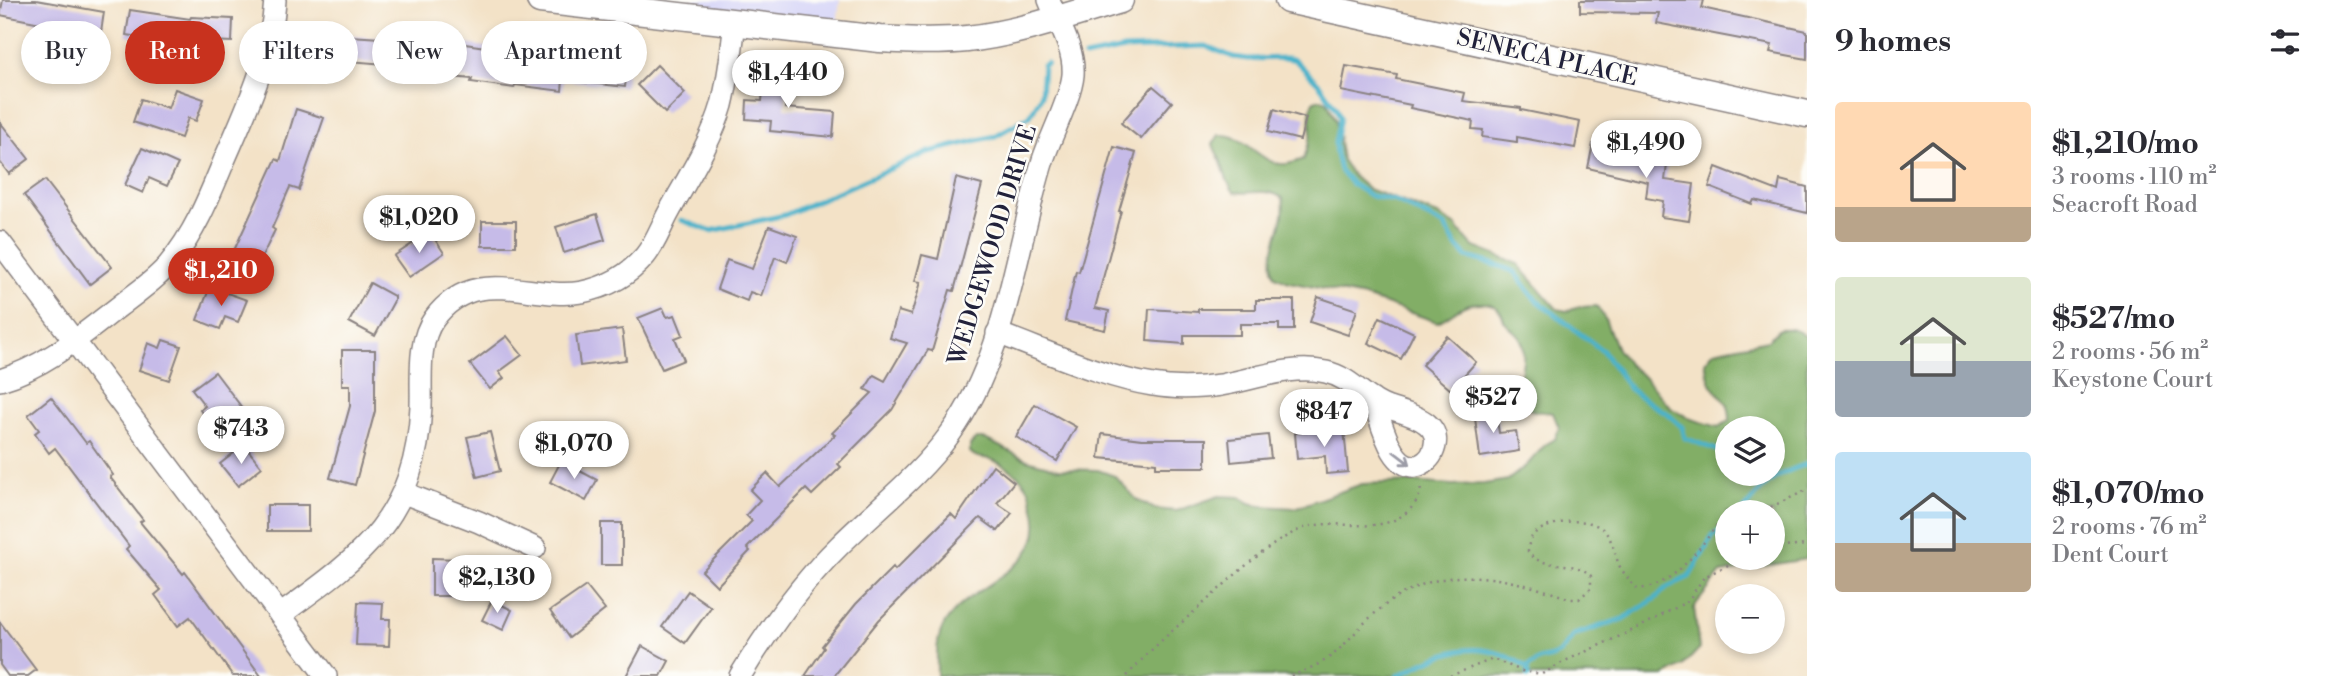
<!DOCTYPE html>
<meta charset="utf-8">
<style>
body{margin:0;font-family:"Libre Bodoni",serif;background:#f2f2f3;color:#2b2b33;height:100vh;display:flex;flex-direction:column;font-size:26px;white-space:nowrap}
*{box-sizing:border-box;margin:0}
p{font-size:23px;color:#7c7c81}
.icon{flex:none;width:38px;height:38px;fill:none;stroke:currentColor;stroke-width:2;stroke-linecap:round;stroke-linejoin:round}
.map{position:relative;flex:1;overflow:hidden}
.sheet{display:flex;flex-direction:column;background:#fff;width:525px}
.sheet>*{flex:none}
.guide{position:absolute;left:21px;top:21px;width:665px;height:63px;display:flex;gap:14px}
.buttons{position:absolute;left:1715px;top:416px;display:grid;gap:14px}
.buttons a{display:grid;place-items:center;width:70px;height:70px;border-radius:50%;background:#fff;box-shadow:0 4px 10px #0003;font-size:35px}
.price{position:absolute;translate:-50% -60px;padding:0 16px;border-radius:24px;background:#fff;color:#222;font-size:23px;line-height:46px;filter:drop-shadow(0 2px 4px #0008)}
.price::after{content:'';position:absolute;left:50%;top:42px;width:21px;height:16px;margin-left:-10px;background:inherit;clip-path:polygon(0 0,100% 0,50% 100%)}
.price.selected{background:#c8321e;color:#fff}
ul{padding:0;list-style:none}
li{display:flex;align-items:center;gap:21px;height:175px;padding:0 28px}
li span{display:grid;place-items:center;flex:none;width:196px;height:140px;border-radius:7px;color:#555}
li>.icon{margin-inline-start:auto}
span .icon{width:84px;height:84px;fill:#fffc;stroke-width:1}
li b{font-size:30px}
h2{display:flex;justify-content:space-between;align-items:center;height:84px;padding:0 28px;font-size:30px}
.chip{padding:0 24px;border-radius:32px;background:#fff;box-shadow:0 4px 10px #0003;font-size:24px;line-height:63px}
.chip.selected{background:#c8321e;color:#fff}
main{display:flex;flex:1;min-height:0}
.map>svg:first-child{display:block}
</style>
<main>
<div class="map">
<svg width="1807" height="676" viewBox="0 0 1807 676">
<rect width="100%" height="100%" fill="#fdfcf7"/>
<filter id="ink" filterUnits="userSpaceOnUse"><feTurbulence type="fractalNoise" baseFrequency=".0143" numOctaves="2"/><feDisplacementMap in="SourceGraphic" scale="14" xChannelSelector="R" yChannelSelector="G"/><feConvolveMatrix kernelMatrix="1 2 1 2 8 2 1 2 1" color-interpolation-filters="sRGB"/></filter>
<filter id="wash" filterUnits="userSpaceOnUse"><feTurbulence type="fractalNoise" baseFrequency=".00686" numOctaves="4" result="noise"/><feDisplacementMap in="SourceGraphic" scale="28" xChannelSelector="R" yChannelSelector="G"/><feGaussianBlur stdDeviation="1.57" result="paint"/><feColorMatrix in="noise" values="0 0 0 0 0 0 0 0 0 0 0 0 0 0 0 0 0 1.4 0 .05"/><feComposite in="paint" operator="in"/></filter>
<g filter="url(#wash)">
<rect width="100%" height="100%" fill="#f3e2c7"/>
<!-- built -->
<polygon fill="#d8d7f8" points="625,0 840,0 837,24"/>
<!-- forest -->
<path fill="#82ae66" stroke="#526850" stroke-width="2" fill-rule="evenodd" d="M1321 99 1327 101 1336 121 1342 160 1353 176 1368 189 1438 215 1455 225 1472 246 1518 264 1557 309 1567 311 1579 307 1597 306 1605 319 1617 349 1629 365 1645 378 1672 409 1691 419 1718 427 1730 421C1730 399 1722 401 1712 385 1708 378 1707 369 1705 362L1714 351 1768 340 1779 329C1789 328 1800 330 1807 338V559L1721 573 1694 607 1699 649 1683 666 1664 676H937C937 658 935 639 945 623 972 580 1051 571 1034 508 1032 502 1031 493 1028 488 1020 475 1004 464 990 459 981 457 977 459 970 452V445L976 439H985L1027 460 1059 469 1098 470 1115 476 1137 500 1155 509 1176 511 1219 496 1240 497 1250 503 1261 506 1295 508 1362 484 1413 482 1452 485 1484 484 1508 480 1527 465 1545 445 1555 439 1559 428 1553 413C1543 411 1529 413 1523 404 1512 388 1527 364 1523 346 1521 333 1510 330 1504 321 1503 318 1503 314 1500 311 1494 302 1480 302 1470 304 1457 307 1449 318 1437 322L1365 297 1289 282 1275 276C1265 249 1288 225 1283 198 1265 187 1253 195 1234 192 1226 182 1226 176 1222 165 1220 157 1215 152 1213 144L1219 135C1247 133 1259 166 1287 164 1292 163 1299 161 1304 159L1311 135 1310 112 1314 101ZM1727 429H1773V474H1727ZM1727 513H1773V558H1727Z"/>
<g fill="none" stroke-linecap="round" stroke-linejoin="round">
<!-- stream -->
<g stroke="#4bb2ca" stroke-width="5">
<polyline points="1085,57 1124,49 1206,46 1233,57 1248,59 1288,58 1295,60 1320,85 1336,108 1340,118 1335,142 1336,155 1340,170 1352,184 1371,196 1396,201 1445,226 1455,244 1467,257 1500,266 1515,272 1536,300 1603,351 1630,389 1651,404 1667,413 1682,427 1685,438 1727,454"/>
<polyline points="681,220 711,231 785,215 929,152 995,136 1030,116 1041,96 1043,65 1047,63"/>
<path d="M1742 513C1765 483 1771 476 1807 464"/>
<polyline points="1527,668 1539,660 1552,657 1560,653 1574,635 1623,619 1656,598 1667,587 1689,577 1713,536 1727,526"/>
<path d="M1398 676C1442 651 1482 635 1527 668L1528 676"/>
</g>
</g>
<g id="blocks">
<!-- building -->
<g fill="#c6bbe8">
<polygon points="3,0 36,0 104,12 100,39 60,32 61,27 0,15"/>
<polygon points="1580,0 1704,0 1702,8 1807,31 1807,59 1770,52 1772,45 1656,23 1658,13 1580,12"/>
<polygon points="130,10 190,19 191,17 233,19 232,42 166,39 163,65 141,62 145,38 126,35"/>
<polygon points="304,33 411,40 411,45 447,48 447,42 465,44 519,52 519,56 583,64 584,56 628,61 625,87 563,80 562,91 515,85 514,88 471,82 472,79 419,74 420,67 350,61 350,65 302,62"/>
<polygon points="657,65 685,93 665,113 637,85"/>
<polygon points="1346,66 1397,75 1396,79 1465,93 1463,101 1521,108 1521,110 1580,122 1575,148 1517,137 1517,142 1482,137 1483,130 1472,129 1473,121 1410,108 1411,105 1341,91"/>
<polygon points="765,69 788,71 785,108 835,112 833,137 770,131 771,121 746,119 747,100 762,101"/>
<polygon points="1153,86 1172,102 1141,139 1121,123"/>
<polygon points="175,89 204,99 196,121 188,118 181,138 133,122 141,99 168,108"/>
<polygon points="296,109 324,118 299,190 290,187 272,228 275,230 256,269 231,257 276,159 280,161"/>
<polygon points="1274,109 1306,118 1300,140 1268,132"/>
<polygon points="0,122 29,159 9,174 0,162"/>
<polygon points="1593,144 1639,155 1638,162 1667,165 1665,180 1694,184 1689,221 1661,217 1663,201 1646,198 1648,182 1588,168"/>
<polygon points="1114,147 1136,153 1119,211 1121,211 1095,308 1109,311 1105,330 1065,321 1076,271 1079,272"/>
<polygon points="142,148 178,164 167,186 149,178 143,193 125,185"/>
<polygon points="1716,167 1778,191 1780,180 1807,187 1807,213 1754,200 1752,204 1709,187"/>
<polygon points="956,178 982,185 954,291 950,290 932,351 928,350 892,410 838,464 841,467 812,495 806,489 747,548 750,551 717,586 702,571 752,521 746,515 760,500 750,490 767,473 780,487 835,435 832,433 872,393 865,389 874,375 885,381 907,343 890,338 898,311 911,315 921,282 915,281 922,255 938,259"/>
<polygon points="45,180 112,267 90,284 24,195"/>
<polygon points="597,214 605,240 564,253 556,227"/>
<rect x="482" y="221" width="34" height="25"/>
<polygon points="769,226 797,236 787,262 775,257 761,296 750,292 747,301 717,289 727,260 752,269"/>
<polygon points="430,232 444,253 409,277 394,256"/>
<polygon points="370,283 394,296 394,301 375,336 349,322"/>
<polygon points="210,287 247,300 238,322 225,317 220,329 197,320"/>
<polygon points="1318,297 1357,310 1348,335 1310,322"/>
<polygon points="1256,300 1294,300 1294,330 1279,330 1279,324 1240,324 1240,335 1184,335 1184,344 1147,341 1149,309 1198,312 1198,309 1256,309"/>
<polygon points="663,308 667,317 675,315 683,335 675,338 684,360 662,369 638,318"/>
<polygon points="1380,317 1414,333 1401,359 1368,343"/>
<polygon points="622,329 626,360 580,366 576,335"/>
<polygon points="507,336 522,355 499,372 504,378 490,389 470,364"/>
<polygon points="1447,336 1476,362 1451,390 1422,365"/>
<polygon points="163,340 181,346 169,380 139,370 148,343 160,348"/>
<polygon points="342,350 375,350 375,411 355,485 330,478 350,406 350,385 342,385"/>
<polygon points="215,372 246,413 225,428 218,419 210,425 200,410 205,406 192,389"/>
<polygon points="51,397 86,443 89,441 113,475 110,477 143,520 140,522 183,574 185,572 261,676 233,676 190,617 178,626 155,595 161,590 126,549 129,546 55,448 49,453 35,433 39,430 28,415"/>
<polygon points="1035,404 1076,427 1057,461 1016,437"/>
<polygon points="1495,407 1499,433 1516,431 1519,451 1480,457 1474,410"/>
<polygon points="1344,429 1348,472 1326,474 1325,456 1297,459 1295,433"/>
<polygon points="490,432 500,471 477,477 467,437"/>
<polygon points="1102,434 1142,439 1206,439 1206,467 1156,467 1156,463 1099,458"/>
<polygon points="1268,435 1271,458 1231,462 1229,439"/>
<polygon points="244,445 262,467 238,486 220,464"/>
<polygon points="561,461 597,480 586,501 550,482"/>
<polygon points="993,465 1014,482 997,503 1012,513 998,531 980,518 879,620 834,676 805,676 824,648 822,646 856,604 893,567 895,570 951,514 956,519"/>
<rect x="267" y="505" width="41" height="26"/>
<rect x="601" y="523" width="21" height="42"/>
<polygon points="432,558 458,559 458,596 432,596"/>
<polygon points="586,586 605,610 569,638 550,611"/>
<polygon points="688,591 711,607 685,643 662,627"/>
<polygon points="492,600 512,610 503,630 482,620"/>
<polygon points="358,602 383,603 382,619 390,619 389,646 356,645"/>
<polygon points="0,622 36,670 28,676 8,676 0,665"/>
<polygon points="642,646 669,661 661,676 626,676"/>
</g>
</g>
</g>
<g filter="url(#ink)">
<use href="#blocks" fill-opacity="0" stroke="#8a8281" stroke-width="2"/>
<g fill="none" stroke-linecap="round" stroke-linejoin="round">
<defs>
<g id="minor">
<polyline points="0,242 326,676"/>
<path d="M997 333C1044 350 1104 378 1153 385 1175 389 1199 388 1221 385 1255 379 1292 364 1326 372 1353 378 1365 401 1389 408 1410 415 1447 422 1432 454 1429 460 1422 465 1416 466 1389 469 1381 416 1372 399"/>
<path d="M0 380C46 367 83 334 121 305 137 292 156 280 169 264 195 233 209 197 224 161 246 110 272 56 275 0"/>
<polyline points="404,493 479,522 535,548"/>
<path d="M280 615C363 555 416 518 421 406 422 379 417 342 434 319 475 263 530 301 582 292 607 287 629 275 645 256 655 244 661 227 668 214 687 179 711 143 722 105 729 77 732 49 735 21"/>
<path d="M740 676C768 630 800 584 839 546 876 509 919 477 950 434 1007 356 1015 249 1043 160 1051 135 1071 98 1073 75 1075 49 1058 23 1049 0"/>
</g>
<g id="tertiary">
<path d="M540 0 880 39C910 41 938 42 967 39 1020 33 1070 15 1120 0"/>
<polyline points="1288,0 1807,114"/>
</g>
</defs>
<!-- minor casing -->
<use href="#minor" stroke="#8a8281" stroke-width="24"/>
<!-- tertiary casing -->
<use href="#tertiary" stroke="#8a8281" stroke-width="29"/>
<!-- path -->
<g stroke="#8a8281" stroke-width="2.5" stroke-dasharray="2 5" stroke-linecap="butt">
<polyline points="1758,513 1807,490"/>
<polyline points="1773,548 1807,545"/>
<path d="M1127 676C1150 649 1178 626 1205 602 1233 577 1264 546 1299 530 1334 514 1374 539 1407 512 1416 504 1421 496 1421 484"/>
<path d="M1291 676C1306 670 1322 664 1334 654 1348 642 1359 627 1373 615 1436 559 1498 574 1571 599H1579L1591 588V576C1574 558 1545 571 1528 553 1528 537 1534 531 1549 526 1566 520 1595 517 1607 534 1613 542 1615 555 1619 565 1623 573 1630 580 1635 588 1670 593 1703 544 1722 518L1727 517"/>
<polyline points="1450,676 1493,659 1522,671 1542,674 1565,661 1642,626 1688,601 1704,577 1742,558"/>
</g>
<!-- minor -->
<use href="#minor" stroke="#fff" stroke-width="21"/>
<!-- tertiary -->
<use href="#tertiary" stroke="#fff" stroke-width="26"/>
</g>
<!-- one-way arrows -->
<defs><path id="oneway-shaft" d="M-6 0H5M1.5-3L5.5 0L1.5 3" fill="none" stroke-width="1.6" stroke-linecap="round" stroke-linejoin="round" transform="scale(1.75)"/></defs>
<use stroke="#9c9ca7" href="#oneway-shaft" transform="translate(1402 458) rotate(37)"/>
</g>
<g text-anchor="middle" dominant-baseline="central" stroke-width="5" stroke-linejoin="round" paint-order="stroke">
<!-- street labels -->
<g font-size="24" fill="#22223b" stroke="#fdfcf7">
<text transform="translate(1547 58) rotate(13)">SENECA PLACE</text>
<text transform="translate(993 245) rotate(-73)">WEDGEWOOD DRIVE</text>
</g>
</g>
</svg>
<div class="buttons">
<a><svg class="icon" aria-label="layers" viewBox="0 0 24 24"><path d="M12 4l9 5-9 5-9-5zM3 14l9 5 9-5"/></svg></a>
<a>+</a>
<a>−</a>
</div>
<b class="price" style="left:788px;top:110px">$1,440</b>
<b class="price" style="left:1646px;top:180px">$1,490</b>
<b class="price" style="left:419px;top:255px">$1,020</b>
<b class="price selected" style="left:221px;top:308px">$1,210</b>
<b class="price" style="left:1493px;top:435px">$527</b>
<b class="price" style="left:1324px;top:449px">$847</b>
<b class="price" style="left:241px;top:466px">$743</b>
<b class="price" style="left:574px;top:481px">$1,070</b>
<b class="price" style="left:497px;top:615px">$2,130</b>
<div class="guide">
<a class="chip">Buy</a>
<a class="chip selected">Rent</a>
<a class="chip">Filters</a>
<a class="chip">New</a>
<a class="chip">Apartment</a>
</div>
</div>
<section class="sheet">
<h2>9 homes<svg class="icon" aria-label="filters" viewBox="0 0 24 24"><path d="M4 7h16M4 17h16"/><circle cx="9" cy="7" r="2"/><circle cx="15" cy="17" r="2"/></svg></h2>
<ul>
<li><span style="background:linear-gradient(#ffd9b3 75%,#b9a48a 0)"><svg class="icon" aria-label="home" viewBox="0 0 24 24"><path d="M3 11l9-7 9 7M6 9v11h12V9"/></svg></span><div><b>$1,210/mo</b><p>3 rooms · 110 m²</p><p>Seacroft Road</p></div></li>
<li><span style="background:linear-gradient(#dfe7d0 60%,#9aa5b1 0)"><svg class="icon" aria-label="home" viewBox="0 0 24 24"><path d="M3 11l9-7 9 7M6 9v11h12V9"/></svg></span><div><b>$527/mo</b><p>2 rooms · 56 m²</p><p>Keystone Court</p></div></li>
<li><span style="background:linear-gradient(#bfe0f5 65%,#b9a48a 0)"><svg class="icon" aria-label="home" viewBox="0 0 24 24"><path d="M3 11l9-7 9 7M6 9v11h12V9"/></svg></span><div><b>$1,070/mo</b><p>2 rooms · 76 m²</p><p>Dent Court</p></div></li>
</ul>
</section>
</main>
